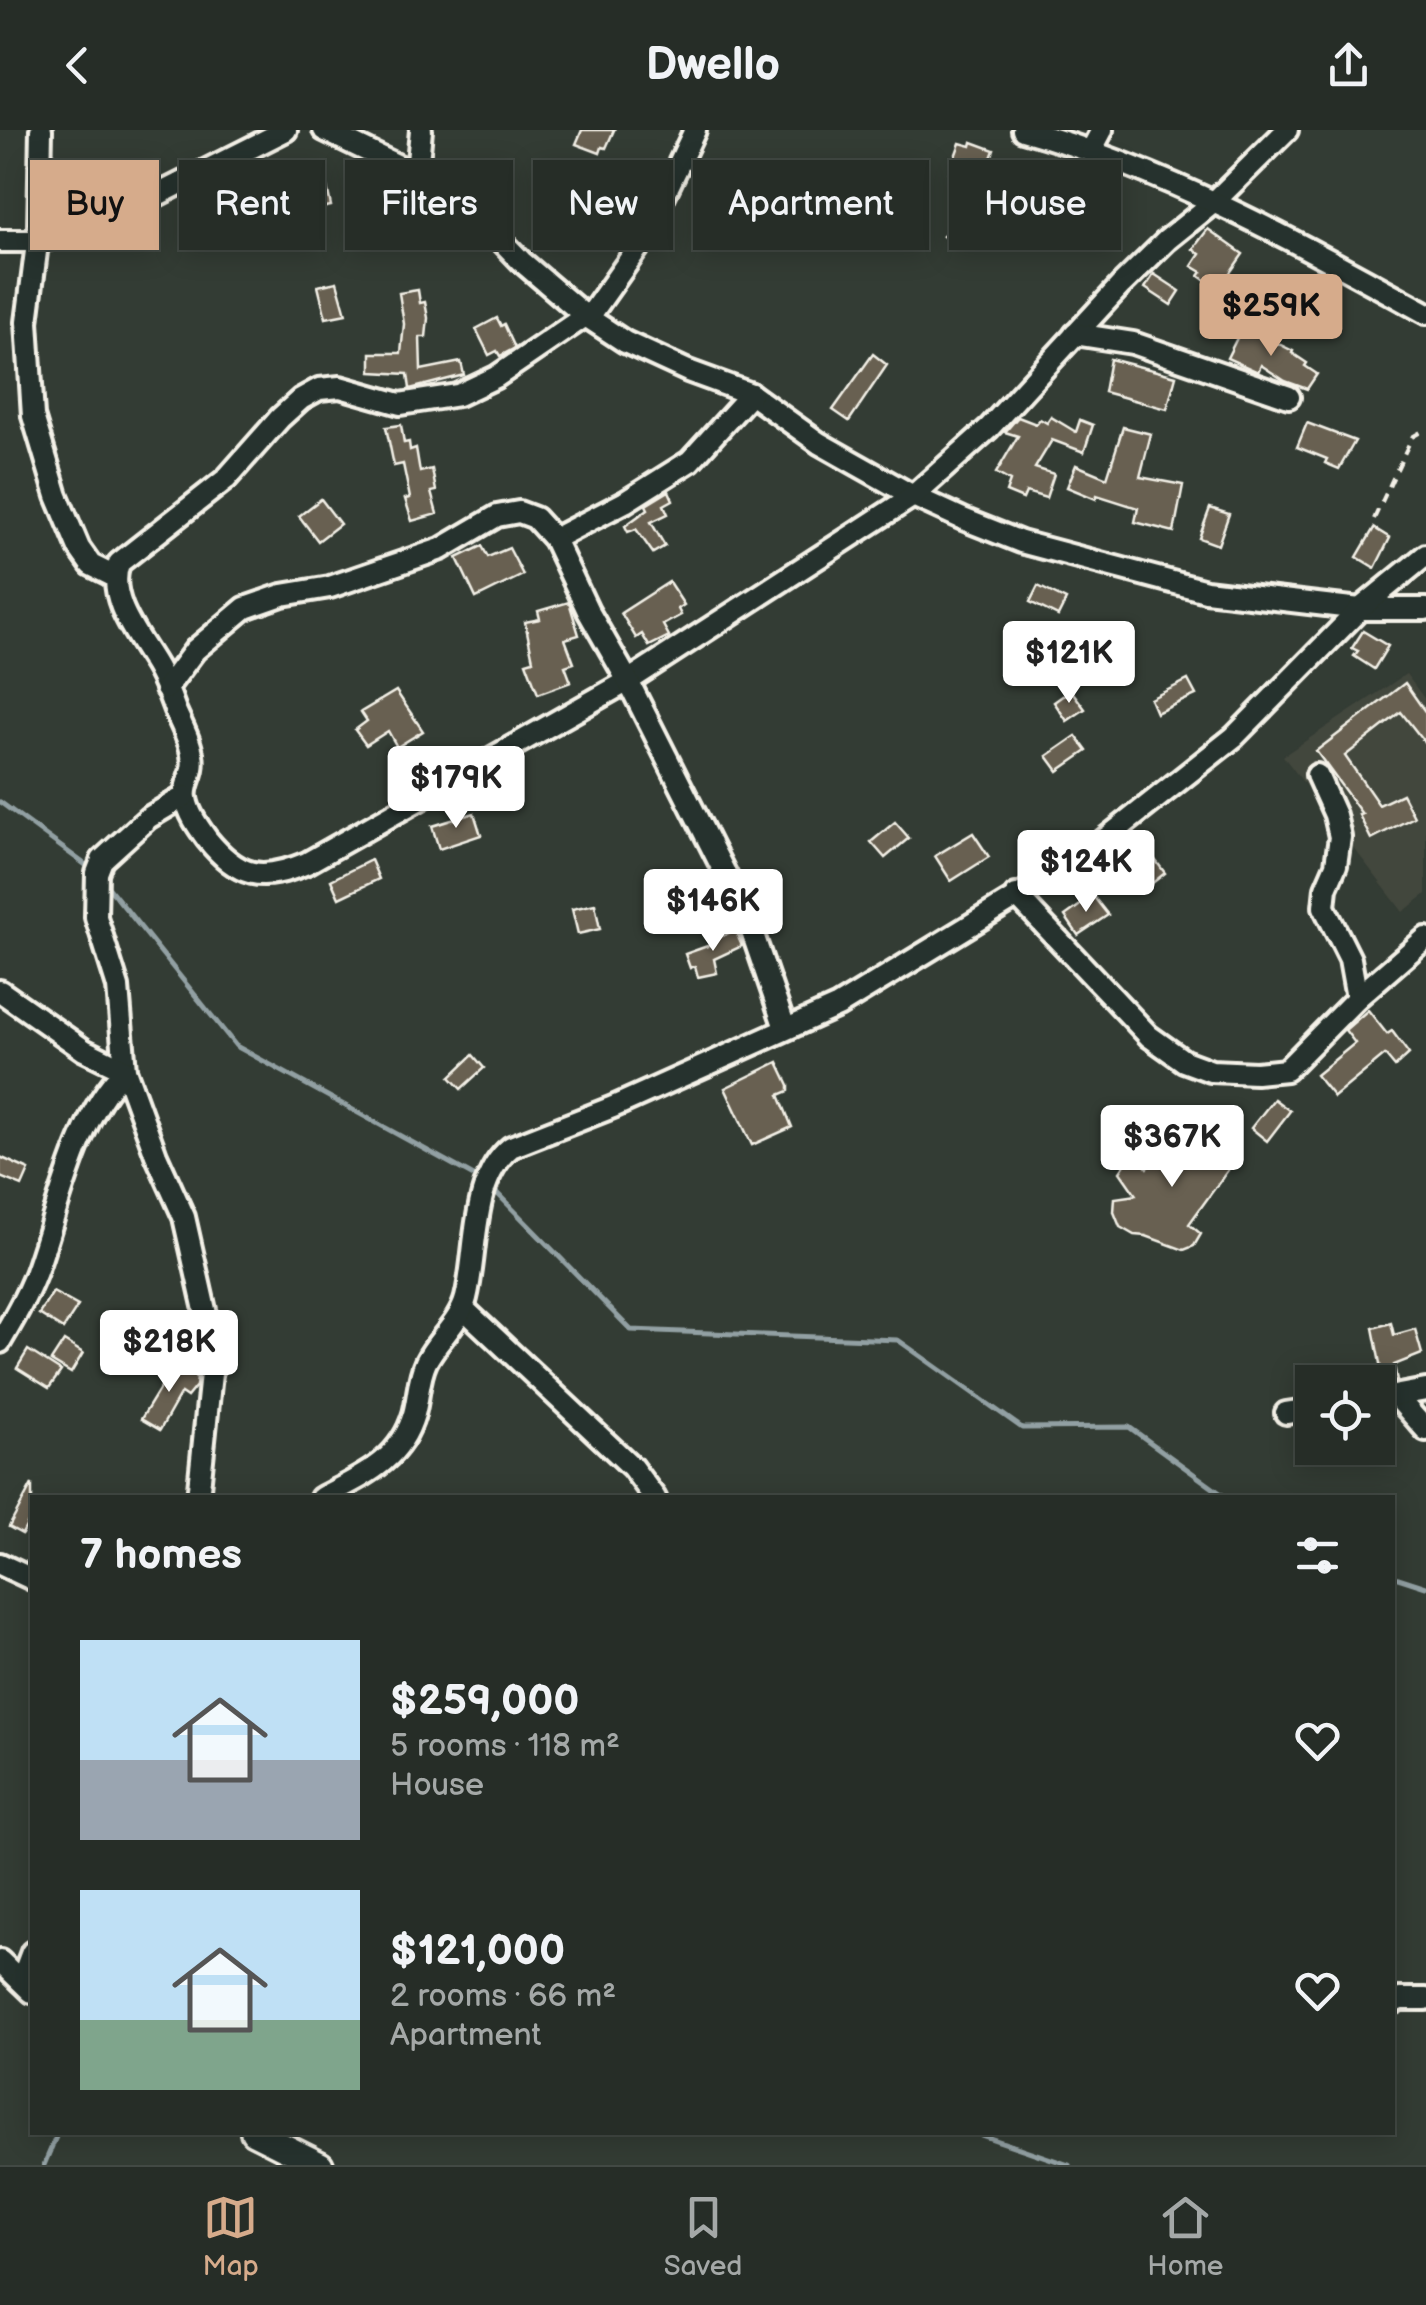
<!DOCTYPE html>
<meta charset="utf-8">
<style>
body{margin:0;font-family:"Balsamiq Sans",sans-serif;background:#323933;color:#f1f3f6;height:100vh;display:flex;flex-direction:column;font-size:38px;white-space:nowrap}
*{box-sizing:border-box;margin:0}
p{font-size:32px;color:#a4a8a7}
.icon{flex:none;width:55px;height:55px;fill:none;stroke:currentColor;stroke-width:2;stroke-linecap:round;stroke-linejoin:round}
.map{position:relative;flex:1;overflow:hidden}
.details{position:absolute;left:30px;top:1365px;width:1365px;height:640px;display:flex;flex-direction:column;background:#262d27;border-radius:0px;box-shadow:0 5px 25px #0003,0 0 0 2px #424944}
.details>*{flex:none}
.guide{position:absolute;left:30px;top:30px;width:1368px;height:90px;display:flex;gap:20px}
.fabs{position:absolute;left:1295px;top:1235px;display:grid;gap:20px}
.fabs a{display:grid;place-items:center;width:100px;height:100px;border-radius:0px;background:#262d27;box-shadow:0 5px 25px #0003,0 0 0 2px #424944;font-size:50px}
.price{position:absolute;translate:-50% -85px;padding:0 22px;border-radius:10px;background:#fff;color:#222;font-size:32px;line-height:65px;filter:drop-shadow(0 2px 5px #0008)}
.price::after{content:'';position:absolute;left:50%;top:60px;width:30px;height:22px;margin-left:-15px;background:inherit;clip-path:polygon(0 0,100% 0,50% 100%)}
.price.on{background:#d6ab8b;color:#111}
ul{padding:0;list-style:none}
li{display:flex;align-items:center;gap:30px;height:250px;padding:0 50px}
li span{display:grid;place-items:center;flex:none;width:280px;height:200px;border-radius:0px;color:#555}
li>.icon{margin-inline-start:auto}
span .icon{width:120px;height:120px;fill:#fffc;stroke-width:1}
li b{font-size:42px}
h2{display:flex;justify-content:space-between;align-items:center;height:120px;padding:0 50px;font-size:42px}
.chip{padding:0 35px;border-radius:0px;background:#262d27;box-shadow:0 5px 25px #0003,0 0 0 2px #424944;font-size:35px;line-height:90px}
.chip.on{background:#d6ab8b;color:#111}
header{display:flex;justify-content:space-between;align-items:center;height:130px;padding:0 50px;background:#262d27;font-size:45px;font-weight:700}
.tab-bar{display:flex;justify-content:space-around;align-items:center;height:140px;border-top:2px solid #424944;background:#262d27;font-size:28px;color:#a4a8a7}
.tab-bar a{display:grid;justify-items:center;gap:5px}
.tab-bar .on{color:#d6ab8b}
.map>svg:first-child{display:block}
</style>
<header><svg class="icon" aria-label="back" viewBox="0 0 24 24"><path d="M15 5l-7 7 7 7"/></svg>Dwello<svg class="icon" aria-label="share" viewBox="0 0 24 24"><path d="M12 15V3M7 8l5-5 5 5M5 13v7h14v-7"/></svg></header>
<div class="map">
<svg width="1426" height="2035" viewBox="0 0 1426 2035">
<rect width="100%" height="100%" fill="#333c34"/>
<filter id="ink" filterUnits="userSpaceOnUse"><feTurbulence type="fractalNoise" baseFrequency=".01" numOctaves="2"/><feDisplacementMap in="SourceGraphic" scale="20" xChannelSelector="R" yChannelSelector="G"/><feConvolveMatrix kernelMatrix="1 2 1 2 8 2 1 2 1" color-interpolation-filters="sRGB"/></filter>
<g filter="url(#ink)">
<!-- built -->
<polygon fill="#43473d" points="1406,544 1426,571 1426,764 1403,782 1283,626"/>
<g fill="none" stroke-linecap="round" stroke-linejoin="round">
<!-- stream -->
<g stroke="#92a0a3" stroke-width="5">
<polyline points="0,672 94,741"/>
<polyline points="105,753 236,916 481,1050"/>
<polyline points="490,1056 631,1200 898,1210 1022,1298 1129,1297 1227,1368"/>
<polyline points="1392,1446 1426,1457"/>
<polyline points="972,2002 1069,2035"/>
<polyline points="44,2035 58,2002"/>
</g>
</g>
<!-- building -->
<g fill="#686151" stroke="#f4f1e8" stroke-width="2.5">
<polygon points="582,0 614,0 606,18 602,17 600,23 576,14"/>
<polygon points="972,12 994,20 985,45 968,38 964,48 949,43 960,13 971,16"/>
<polygon points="1035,36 1068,50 1056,70 1053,68 1046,78 1019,62"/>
<polygon points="324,42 331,76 311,80 309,74 281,79 278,63 307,58 304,47"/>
<polygon points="1001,51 1008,58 988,82 1009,101 992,119 974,101 961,119 943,106"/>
<polygon points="1208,99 1243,124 1218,160 1199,146 1202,142 1192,136 1200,124 1193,119"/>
<polygon points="1154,144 1180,161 1171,175 1145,158"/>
<polygon points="337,152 346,184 326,188 318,156"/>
<polygon points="418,160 420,173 425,172 428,188 426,207 420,207 421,240 461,232 464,245 410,259 408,244 371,242 371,223 401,223 404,194 399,163"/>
<polygon points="497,188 501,196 504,194 515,218 500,226 497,221 489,225 476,199"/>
<polygon points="1241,200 1251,205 1252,201 1293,221 1292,223 1307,233 1305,236 1317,244 1307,259 1285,251 1261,235 1258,242 1227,228"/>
<polygon points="873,224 887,235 849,291 833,280"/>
<polygon points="1110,229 1176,246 1167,279 1104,262"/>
<polygon points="1018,287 1036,294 1040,289 1047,293 1051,287 1076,302 1080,290 1093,295 1084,322 1052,310 1035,338 1054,344 1046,368 1026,362 1023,369 1006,362 1010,351 996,343 1018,306 1005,302"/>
<polygon points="1307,293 1355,311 1339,339 1325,333 1327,329 1297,317"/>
<polygon points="401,295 404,313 409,312 410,320 416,318 420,342 432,339 436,361 431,362 437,384 412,391 405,369 410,368 403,334 394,336 386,297"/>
<polygon points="1123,297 1151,304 1140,347 1183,355 1174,402 1135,392 1138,378 1097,365 1096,369 1067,357 1076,335 1107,348"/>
<polygon points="669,361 673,370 664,375 668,384 651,392 665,416 653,423 636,399 628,402 625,396 648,379 646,375"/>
<polygon points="321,369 340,394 318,411 299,386"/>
<polygon points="1210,378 1229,384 1218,415 1199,408"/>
<polygon points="1374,398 1390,408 1375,438 1357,427"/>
<polygon points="482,416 488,427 509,418 523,445 476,468 457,428"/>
<polygon points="669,452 684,475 678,479 681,485 663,495 669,506 649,516 642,504 636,508 621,483"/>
<polygon points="1038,456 1066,470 1058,486 1030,472"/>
<polygon points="569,472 579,505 565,509 574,533 565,536 571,552 538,564 526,532 533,530 525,492 540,489 538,481"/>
<polygon points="1363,501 1388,516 1374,539 1354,526 1358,521 1352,518"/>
<polygon points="1188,550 1196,565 1156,583 1150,569"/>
<polygon points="1405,553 1426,583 1426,614 1401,582 1345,626 1379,675 1402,664 1414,687 1371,709 1359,685 1362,684 1316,621"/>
<polygon points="1071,560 1085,579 1067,591 1054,572"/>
<polygon points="396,561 423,601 397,617 388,601 366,615 355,600 367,591 361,582"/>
<polygon points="1076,606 1087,621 1058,641 1047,626"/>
<polygon points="474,683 481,705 439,719 432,696"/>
<polygon points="895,692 909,708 885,728 871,712"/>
<polygon points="973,703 989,727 951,751 935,726"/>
<polygon points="1153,727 1165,743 1141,762 1128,747"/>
<polygon points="371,730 379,749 339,768 331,750"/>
<polygon points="1093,766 1108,785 1078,805 1065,786"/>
<polygon points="595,774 600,799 578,804 572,779"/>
<polygon points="735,800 742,816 714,829 717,843 698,847 695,836 690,838 685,824 713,814 711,811"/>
<polygon points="1368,880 1387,904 1392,901 1409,924 1395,937 1385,925 1334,967 1316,945 1355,913 1345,900"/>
<polygon points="473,925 484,938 461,959 450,947"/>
<polygon points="778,932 789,955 789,961 779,965 792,997 752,1015 725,958"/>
<polygon points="1274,969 1290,981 1267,1011 1251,998"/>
<polygon points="1196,993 1233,1033 1189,1094 1201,1104 1194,1116 1184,1120 1146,1106 1134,1105 1120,1097 1114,1082 1115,1068 1136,1065 1120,1042 1128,1030 1138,1026 1147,1038"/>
<polygon points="0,1027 29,1040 22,1056 0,1047"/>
<polygon points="53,1162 78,1176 63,1199 39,1184"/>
<polygon points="1391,1193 1394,1205 1415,1199 1422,1224 1394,1235 1397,1251 1384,1254 1373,1198"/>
<polygon points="64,1211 83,1223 71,1243 51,1231"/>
<polygon points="28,1220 61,1241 49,1258 17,1238"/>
<polygon points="176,1232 197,1248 196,1256 187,1267 181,1263 160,1300 141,1289"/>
<polygon points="32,1354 32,1385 22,1404 9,1397"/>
</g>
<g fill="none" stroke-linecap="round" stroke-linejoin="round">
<defs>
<g id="minor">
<polyline points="41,0 39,98 27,192 33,286 57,366 79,418 91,435 115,447"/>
<polyline points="324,0 442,57 466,74 521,131 584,185 625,212 688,241 751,264 819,313 913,366 963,389 1021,412 1206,461 1360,479 1426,479"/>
<path d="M695 0 642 112 594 180 496 247 458 265 400 274 340 257 319 259 301 269 280 288 226 349 119 433C106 470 140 508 157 538 164 551 170 566 175 580 182 597 196 620 192 639 190 649 184 658 186 668 188 683 199 698 207 709 239 748 261 752 307 733L628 551 913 366 989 298 1121 155 1167 110 1213 73 1287 0"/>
<path d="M1023 0C1165 39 1297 112 1426 183"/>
<polyline points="1091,21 1102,0"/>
<polyline points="417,43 421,0"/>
<polyline points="0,111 37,111 84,102 286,0"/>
<polyline points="1075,204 1133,213 1289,267"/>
<polyline points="554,409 625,372 690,331 751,264"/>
<polyline points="166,559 195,520 245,478 282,465 330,457 441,419 497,386 519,382 535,388 554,409 588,481 628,551 747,787 785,898"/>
<polyline points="1317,645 1335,685 1340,707 1336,735 1326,758 1324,777 1350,829 1357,868"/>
<polyline points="185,666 148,688 102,730 97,743 96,787 118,857 125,940 156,1025 184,1087 207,1189 212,1234 198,1368"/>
<polyline points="1016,765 1149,906 1184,931 1211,941 1256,943 1286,940 1357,868 1426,808"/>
<path d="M0 861 84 920 125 940C78 984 59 1075 38 1136 31 1158 12 1192 0 1212"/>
<polyline points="463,1178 632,1337 655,1368"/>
<polyline points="1396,1266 1426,1300"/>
<polyline points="1378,1269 1426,1260"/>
<polyline points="1286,1283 1312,1279"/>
<path d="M321 1368C362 1346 400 1332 414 1284 419 1266 418 1249 426 1232 437 1210 460 1192 466 1168 478 1121 470 1050 511 1017L613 977 838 876 1085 725 1234 607 1360 479 1426 425"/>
<polyline points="0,1434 32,1449"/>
<polyline points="0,1831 32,1862"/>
<polyline points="21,1851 32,1822"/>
<polyline points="1392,1873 1400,1869 1426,1869"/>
</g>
<polyline id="tertiary" points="254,2002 320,2035"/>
</defs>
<!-- minor casing -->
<use href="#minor" stroke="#f4f1e8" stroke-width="28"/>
<!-- tertiary casing -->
<use href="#tertiary" stroke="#f4f1e8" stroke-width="32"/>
<!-- path -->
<polyline stroke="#f4f1e8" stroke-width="4" stroke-dasharray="10 8" stroke-linecap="butt" points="1374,389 1412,307 1426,299"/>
<!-- minor -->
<use href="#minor" stroke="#26332d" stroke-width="20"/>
<!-- tertiary -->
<use href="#tertiary" stroke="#26332d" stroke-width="25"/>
</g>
</g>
</svg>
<div class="fabs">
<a><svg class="icon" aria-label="locate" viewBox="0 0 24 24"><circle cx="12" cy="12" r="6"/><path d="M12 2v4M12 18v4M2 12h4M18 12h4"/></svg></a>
</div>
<b class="price on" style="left:1271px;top:229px">$259K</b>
<b class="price" style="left:1069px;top:576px">$121K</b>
<b class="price" style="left:456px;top:701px">$179K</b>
<b class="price" style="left:1086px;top:785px">$124K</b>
<b class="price" style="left:713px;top:824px">$146K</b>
<b class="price" style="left:1172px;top:1060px">$367K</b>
<b class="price" style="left:169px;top:1265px">$218K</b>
<div class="guide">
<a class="chip on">Buy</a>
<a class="chip">Rent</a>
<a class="chip">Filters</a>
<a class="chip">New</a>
<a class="chip">Apartment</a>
<a class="chip">House</a>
</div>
<section class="details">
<h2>7 homes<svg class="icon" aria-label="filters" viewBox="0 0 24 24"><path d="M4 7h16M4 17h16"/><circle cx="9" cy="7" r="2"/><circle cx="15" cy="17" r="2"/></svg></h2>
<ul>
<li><span style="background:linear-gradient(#bfe0f5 60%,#9aa5b1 0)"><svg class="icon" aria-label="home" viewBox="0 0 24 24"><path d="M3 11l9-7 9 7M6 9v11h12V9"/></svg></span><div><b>$259,000</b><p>5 rooms · 118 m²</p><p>House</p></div><svg class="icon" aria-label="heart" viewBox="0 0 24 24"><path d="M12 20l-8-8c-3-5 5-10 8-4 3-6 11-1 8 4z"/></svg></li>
<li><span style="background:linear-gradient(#bfe0f5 65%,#7fa58c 0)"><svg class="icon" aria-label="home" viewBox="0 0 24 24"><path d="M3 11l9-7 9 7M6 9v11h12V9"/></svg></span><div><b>$121,000</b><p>2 rooms · 66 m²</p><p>Apartment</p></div><svg class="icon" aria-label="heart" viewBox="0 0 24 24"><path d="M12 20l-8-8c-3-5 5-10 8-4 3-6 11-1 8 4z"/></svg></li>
</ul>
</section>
</div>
<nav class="tab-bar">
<a class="on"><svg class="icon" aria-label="map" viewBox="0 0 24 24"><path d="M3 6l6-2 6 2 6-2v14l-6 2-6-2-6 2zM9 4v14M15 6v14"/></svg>Map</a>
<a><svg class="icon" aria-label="saved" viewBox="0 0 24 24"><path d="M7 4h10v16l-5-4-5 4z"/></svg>Saved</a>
<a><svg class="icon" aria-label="home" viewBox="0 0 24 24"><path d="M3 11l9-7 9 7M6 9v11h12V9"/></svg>Home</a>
</nav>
